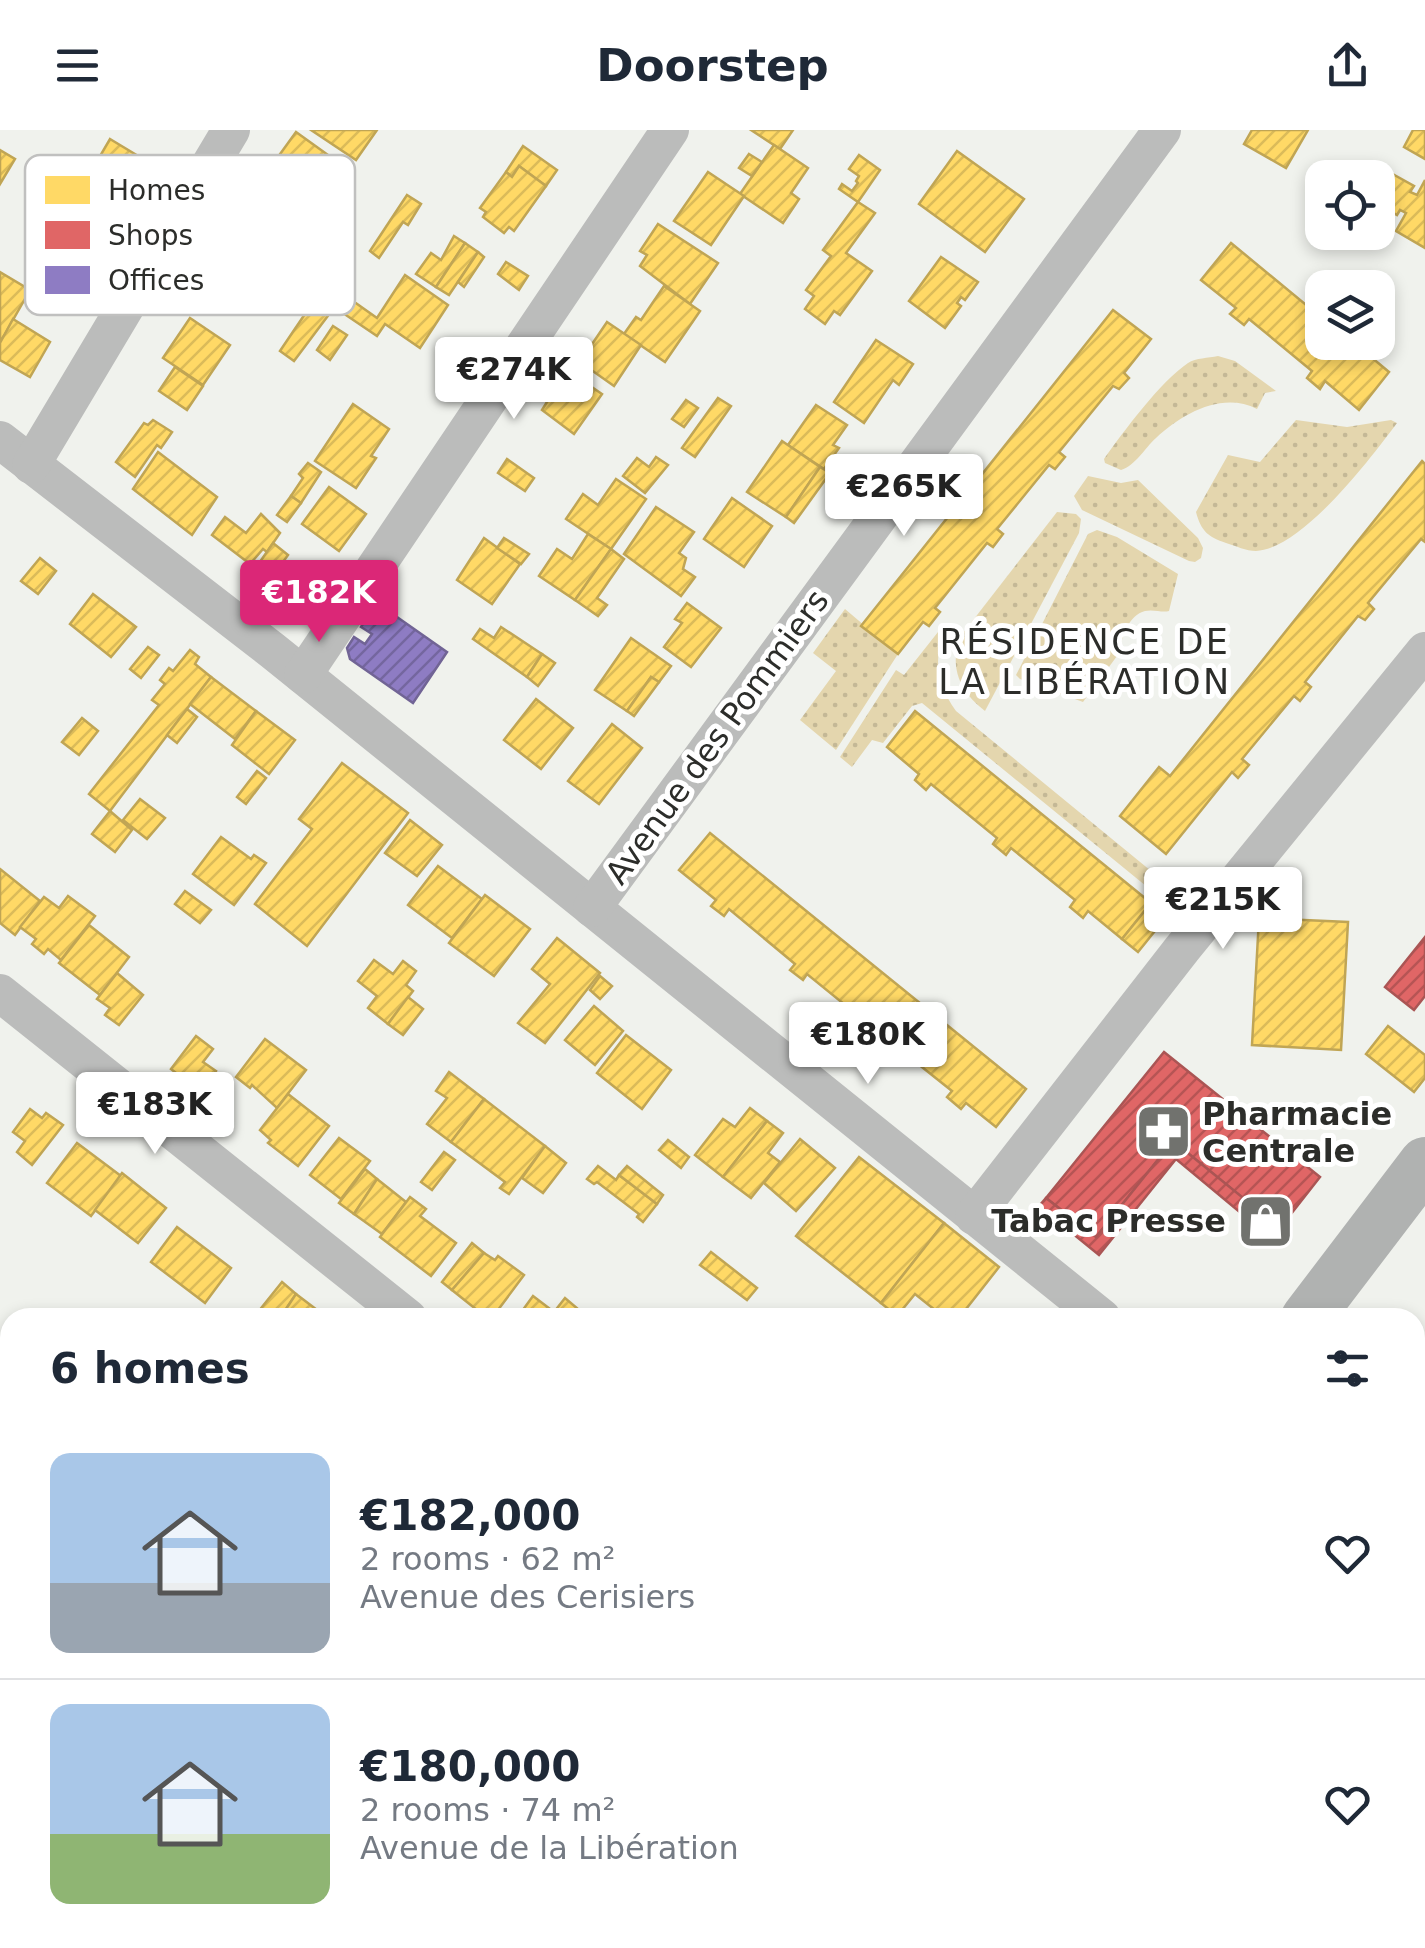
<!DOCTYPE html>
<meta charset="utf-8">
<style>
body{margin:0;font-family:"DejaVu Sans",sans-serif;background:#f2f2f3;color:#1f2937;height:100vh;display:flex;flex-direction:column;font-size:38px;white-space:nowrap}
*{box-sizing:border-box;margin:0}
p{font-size:32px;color:#747a83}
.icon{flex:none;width:55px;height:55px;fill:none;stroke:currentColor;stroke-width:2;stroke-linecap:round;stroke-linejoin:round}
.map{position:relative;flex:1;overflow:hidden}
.side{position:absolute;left:0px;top:1178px;width:1425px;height:642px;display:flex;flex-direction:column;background:#fff;border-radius:30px 30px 0 0;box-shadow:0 5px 15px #0003}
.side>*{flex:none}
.controls{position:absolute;left:1305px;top:30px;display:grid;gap:20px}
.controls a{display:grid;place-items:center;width:90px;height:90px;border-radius:20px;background:#fff;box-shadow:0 5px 15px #0003;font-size:50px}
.price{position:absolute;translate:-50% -85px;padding:0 22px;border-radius:10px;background:#fff;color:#222;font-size:32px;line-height:65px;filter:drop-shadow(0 2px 5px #0008)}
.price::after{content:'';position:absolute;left:50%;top:60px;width:30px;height:22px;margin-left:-15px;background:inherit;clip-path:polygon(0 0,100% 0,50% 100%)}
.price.on{background:#db2777;color:#fff}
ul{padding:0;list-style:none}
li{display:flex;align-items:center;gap:30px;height:250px;padding:0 50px}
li+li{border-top:2px solid #e0e1e3}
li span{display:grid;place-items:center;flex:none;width:280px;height:200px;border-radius:20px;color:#555}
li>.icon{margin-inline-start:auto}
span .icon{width:120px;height:120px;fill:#fffc;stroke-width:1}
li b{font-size:42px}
h2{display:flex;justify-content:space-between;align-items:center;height:120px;padding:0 50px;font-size:42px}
header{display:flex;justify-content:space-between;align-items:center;height:130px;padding:0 50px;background:#fff;font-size:45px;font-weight:700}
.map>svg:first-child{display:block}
</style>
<header><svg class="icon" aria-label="menu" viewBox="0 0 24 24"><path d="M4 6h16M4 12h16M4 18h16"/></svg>Doorstep<svg class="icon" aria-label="share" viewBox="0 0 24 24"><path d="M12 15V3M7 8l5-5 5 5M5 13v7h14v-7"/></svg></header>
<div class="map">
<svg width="1425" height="1818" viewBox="0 0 1425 1818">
<defs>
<pattern id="grass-dots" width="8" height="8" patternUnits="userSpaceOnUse" patternTransform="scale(2.5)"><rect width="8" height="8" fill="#e4d6ae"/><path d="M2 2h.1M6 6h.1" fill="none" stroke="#c4b896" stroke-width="1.8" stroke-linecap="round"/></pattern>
<pattern id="homes-hatch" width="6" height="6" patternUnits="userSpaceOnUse" patternTransform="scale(2.5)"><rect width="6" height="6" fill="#ffd966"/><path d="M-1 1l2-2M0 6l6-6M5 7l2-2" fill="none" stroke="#dbbb59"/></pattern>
<pattern id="shops-hatch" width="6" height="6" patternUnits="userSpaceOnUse" patternTransform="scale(2.5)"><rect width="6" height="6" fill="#e06666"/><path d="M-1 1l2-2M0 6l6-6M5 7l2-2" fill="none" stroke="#b65454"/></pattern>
<pattern id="offices-hatch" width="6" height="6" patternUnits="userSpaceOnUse" patternTransform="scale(2.5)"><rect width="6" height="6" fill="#8e7cc3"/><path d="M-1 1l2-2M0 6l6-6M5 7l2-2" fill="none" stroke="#74669f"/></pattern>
</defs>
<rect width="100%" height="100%" fill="#f0f2ed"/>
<!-- grass -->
<g fill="url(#grass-dots)">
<path d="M1218 226 1235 231 1276 261 1265 263 1257 279C1222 261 1182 284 1156 308 1144 319 1136 335 1121 340L1105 333 1104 329C1124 301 1160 252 1188 233 1196 228 1208 228 1218 226Z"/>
<path d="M1296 290 1347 297 1391 290 1397 293C1371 328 1302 419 1256 421 1246 421 1236 416 1226 413 1208 407 1201 401 1196 382L1228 325 1260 332Z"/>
<polygon points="1088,346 1121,353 1138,350 1198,408 1203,418 1201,428 1195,432 1189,431 1082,380 1074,366"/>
<path d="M1057 382 1076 384 1081 389 1079 403 985 581C960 562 949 538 960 507Z"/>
<path d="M1097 400 1117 407 1178 444 1169 481C1162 483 1154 479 1145 481 1129 485 1121 507 1120 522L1083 572 1020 549 1016 545 1088 404Z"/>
<polygon points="845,479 898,524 836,620 800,590 836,541 813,523"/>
<path d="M938 502 942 505C934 535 938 556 956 581L1173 759 1158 778 1155 776 1159 770 1157 765 922 573 912 576 883 613 872 610 852 637 840 627 896 540 904 545Z"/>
</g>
<!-- homes -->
<g fill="url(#homes-hatch)" stroke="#c0a554" stroke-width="2.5">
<polygon points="311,0 377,0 356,30"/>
<polygon points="751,0 793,0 780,19"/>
<polygon points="1252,0 1308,0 1286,38 1244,14"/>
<polygon points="1413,0 1425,0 1425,29 1404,17"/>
<polygon points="296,2 335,30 309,67 270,38"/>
<polygon points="110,9 153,35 145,49 153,55 147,64 140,60 132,71 89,45"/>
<polygon points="774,15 808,38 791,63 799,69 783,93 740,64"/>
<polygon points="523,16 557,40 546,56 519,36 512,47 506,42"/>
<polygon points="0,20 15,29 0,54"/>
<polygon points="957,21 1024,69 985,122 919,74"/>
<polygon points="749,24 762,32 752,46 739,38"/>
<polygon points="859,25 880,40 858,72 839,59 842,54 852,61 858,53 856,51 859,46 849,39"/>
<polygon points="519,36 546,56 514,101 509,97 504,103 483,87 486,82 480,78 506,42 512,47"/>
<polygon points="708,42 744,66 711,115 674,91"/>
<polygon points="1389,42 1414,56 1410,62 1417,65 1425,50 1425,118 1396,101 1406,83 1400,80 1397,85 1378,74 1378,63"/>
<polygon points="407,65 421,74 408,95 403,92 379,128 370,121"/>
<polygon points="858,72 875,83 846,123 872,141 840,185 834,181 825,194 805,179 814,166 806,160 831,126 823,120"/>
<polygon points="658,94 718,133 690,174 640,136 647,125 640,121"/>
<polygon points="454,106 465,113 436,157 416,144 431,123 441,130"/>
<polygon points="465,113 478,122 449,165 436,157"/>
<polygon points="1231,113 1322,188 1322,212 1353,212 1389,242 1359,280 1325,251 1320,259 1307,248 1312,241 1249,189 1244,195 1230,184 1236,178 1201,150"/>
<polygon points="478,122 484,127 464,157 458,152"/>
<polygon points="941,127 978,152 965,170 961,167 957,173 961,176 945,198 909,171"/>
<polygon points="506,132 528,146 519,160 498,144"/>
<polygon points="0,142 30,160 1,211 0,210"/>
<polygon points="278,142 333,179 294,231 280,221 307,181 269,155"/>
<polygon points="405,145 448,175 420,218 385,194 377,206 334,177 343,164 377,188"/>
<polygon points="664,156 700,181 665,232 624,204 636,187 641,190"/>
<polygon points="1113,180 1151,209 1124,243 1129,248 1119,259 1113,256 1059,322 1065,327 1055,339 1049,335 997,399 1003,404 993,417 987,413 935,478 940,482 929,496 923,492 898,524 861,496"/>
<polygon points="190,188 230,215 203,255 163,228"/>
<polygon points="13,189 50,212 30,247 0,230 0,213"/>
<polygon points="607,192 641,215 614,256 580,232"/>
<polygon points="333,196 347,205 330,230 317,220"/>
<polygon points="876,210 913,234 899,255 893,250 864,293 834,272"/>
<polygon points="175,237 203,256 187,280 159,261"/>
<polygon points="567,240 602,264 574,304 542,280"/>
<polygon points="718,268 731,276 695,327 682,318"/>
<polygon points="686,270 698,278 684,297 672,289"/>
<polygon points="353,274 389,299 371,326 376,328 356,358 315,331"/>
<polygon points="816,275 847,295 833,315 839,318 824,339 788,315"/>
<polygon points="153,290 172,302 161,318 157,315 135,347 116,332 144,293 148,295"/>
<polygon points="782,311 820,337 786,387 747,362"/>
<polygon points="158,322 217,367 192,405 133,359"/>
<polygon points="656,327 668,335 645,363 623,346 637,328 649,337"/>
<polygon points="507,329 534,348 525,361 498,343"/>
<polygon points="1422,331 1425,334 1425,412 1421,409 1368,473 1374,479 1365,490 1358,486 1305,552 1311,557 1300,571 1294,566 1242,629 1249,635 1238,648 1232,642 1166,724 1120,686 1159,637 1170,646"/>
<polygon points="308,333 321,342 301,373 291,366 303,348 299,344"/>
<polygon points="820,337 830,343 794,393 786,387"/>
<polygon points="616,349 646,369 611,419 566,389 583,364 598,375"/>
<polygon points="329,357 366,384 339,421 302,394"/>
<polygon points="291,366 301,373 287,392 277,385"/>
<polygon points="732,368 772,396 744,437 704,409"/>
<polygon points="656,377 694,402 679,423 686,428 683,439 695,447 681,466 624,424"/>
<polygon points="261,384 280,403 267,422 263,419 250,434 212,405 225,387 246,403"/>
<polygon points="588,404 611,419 575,470 539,446 557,419 572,429"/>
<polygon points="484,408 520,434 492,474 457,450"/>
<polygon points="504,408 529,424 521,434 497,418"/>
<polygon points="273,413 288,425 270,450 255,439"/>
<polygon points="611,419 624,429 597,468 607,475 598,486 575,470"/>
<polygon points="40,428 56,441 38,464 21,451"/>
<polygon points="93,464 136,497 111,527 70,494"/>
<polygon points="687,473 721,498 691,537 664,517 682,493 675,489"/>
<polygon points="501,497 542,524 527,547 473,509 480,499 494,508"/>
<polygon points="631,508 671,536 659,552 651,547 627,581 595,560"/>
<polygon points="148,517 159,525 141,548 130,539"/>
<polygon points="190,520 199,527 195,534 211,547 110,681 89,664 159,575 152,570 165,554 160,550 169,538 173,541"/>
<polygon points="542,524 555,533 538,556 527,547"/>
<polygon points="211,547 256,581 235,609 190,574"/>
<polygon points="651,547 659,552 634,586 627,581"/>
<polygon points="536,569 573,598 541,639 504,610"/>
<polygon points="187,579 197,587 177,613 167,605"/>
<polygon points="256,581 295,610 269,644 232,615"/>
<polygon points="915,581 1151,773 1122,809 1088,781 1083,788 1070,777 1075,770 1011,718 1006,725 993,714 997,708 931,654 926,660 915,650 919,644 887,617"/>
<polygon points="82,588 98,601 79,625 62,612"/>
<polygon points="612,594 642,618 599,674 568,651"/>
<polygon points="342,633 408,683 307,816 255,774 312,699 299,689"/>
<polygon points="257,641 266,648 246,674 237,667"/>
<polygon points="140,669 165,688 147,709 123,690"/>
<polygon points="110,681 132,700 115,722 92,704"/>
<polygon points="410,690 442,715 417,746 385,723"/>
<polygon points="710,703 1026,959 996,997 966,973 961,979 947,967 952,961 883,906 879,911 866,902 871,896 807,844 803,850 790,840 795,834 729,779 724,786 711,776 716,770 679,740"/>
<polygon points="221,707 251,729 254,725 266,733 234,775 193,744"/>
<polygon points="438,736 482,769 452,808 408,775"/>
<polygon points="0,739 40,771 15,805 0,793"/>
<polygon points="185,761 211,780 200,793 175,774"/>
<polygon points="485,765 530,799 494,846 449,813"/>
<polygon points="68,766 95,786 61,830 48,819 44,824 32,814 36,809 20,797 44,767 59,778"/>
<polygon points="1151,773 1167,786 1138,822 1122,809"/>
<polygon points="1259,788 1348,792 1341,920 1252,915"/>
<polygon points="89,795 129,827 100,865 59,833"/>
<polygon points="557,808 600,843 545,913 518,893 550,854 532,839"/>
<polygon points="374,830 393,844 403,831 416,841 406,855 413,861 388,894 368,878 377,866 358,851"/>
<polygon points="117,843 143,865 119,895 105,885 110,878 97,869"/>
<polygon points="600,846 612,856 600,869 590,860"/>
<polygon points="408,867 423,879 403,905 388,894"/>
<polygon points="594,876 623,901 595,935 565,910"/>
<polygon points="1388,896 1425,925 1425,948 1414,962 1366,924"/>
<polygon points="626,905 671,940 642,979 597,943"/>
<polygon points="196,906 213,919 203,932 216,941 200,962 171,939"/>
<polygon points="265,909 306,940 277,978 252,955 250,958 236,947"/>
<polygon points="449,942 484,969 451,1012 427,994 447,968 436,961"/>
<polygon points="288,964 329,996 298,1036 268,1013 271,1010 260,1000"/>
<polygon points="484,969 545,1016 509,1064 500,1058 505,1052 451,1012"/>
<polygon points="750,978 767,991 723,1047 695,1025 723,989 735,997"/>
<polygon points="30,979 42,988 46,983 63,995 32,1035 17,1022 25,1011 13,1002"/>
<polygon points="767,991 783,1003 768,1023 780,1032 751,1068 723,1047"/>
<polygon points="339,1008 370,1031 341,1069 310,1045"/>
<polygon points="800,1009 835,1038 796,1081 764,1053"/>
<polygon points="668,1010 689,1027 681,1038 659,1020"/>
<polygon points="77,1013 121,1046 91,1086 47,1053"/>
<polygon points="545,1016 566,1033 543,1063 522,1048"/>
<polygon points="444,1022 455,1030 432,1060 421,1052"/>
<polygon points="859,1027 944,1093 881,1173 796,1106"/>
<polygon points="598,1036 616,1050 619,1045 657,1074 643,1092 637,1087 639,1084 597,1052 594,1054 587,1049"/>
<polygon points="627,1036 663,1065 657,1074 619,1045"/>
<polygon points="365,1039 377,1049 354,1084 339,1073"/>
<polygon points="122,1043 166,1078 138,1113 95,1080"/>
<polygon points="377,1049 406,1072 382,1104 354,1084"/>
<polygon points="410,1067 426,1079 420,1086 456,1113 431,1146 380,1107"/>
<polygon points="944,1093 999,1137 959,1188 945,1188 915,1164 897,1186 881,1173"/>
<polygon points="177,1097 231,1138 205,1173 151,1132"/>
<polygon points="472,1113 484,1123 452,1160 442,1152"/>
<polygon points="711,1122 757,1158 747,1170 700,1135"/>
<polygon points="484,1123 495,1130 498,1126 524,1145 492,1188 487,1188 452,1160"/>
<polygon points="282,1152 296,1164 280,1188 254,1187"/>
<polygon points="296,1164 317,1180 310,1188 280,1188"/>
<polygon points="533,1166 554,1182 565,1168 585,1185 583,1188 517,1188"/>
<polygon points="1425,1251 1425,1374 1415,1363 1415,1265"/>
<polygon points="6,1285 10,1288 7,1349 0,1343 0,1293"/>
<polygon points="10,1490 10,1524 0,1526 0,1492"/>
<polygon points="1425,1698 1425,1818 1397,1818 1388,1810 1415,1810 1415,1705"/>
<polygon points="605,1810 701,1810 695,1818 615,1818"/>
<polygon points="761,1810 809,1810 804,1818 790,1814 787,1818 771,1818"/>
</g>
<!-- shops -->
<g fill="url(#shops-hatch)" stroke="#aa5554" stroke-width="2.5">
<polygon points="1425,807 1425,866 1414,880 1385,857"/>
<polygon points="1164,922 1320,1047 1280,1098 1173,1011 1096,1107 1046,1068"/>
<polygon points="1173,1011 1280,1098 1271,1108 1176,1029 1099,1125 1039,1076 1046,1068 1096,1107"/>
<polygon points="987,1810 1120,1810 1115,1818 982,1818"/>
</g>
<!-- offices -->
<polygon fill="url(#offices-hatch)" stroke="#716495" stroke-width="2.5" points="377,473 447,522 413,573 350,529 347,518 354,507 365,514 372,504 361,497"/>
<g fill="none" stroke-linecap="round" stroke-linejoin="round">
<!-- minor -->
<g stroke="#bbbcbb" stroke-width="38">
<polyline points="0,310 273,521 1102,1188"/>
<polyline points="31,335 231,0"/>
<polyline points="303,545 670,0"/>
<polyline points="592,778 1162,0"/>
<polyline points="0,863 408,1188"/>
<polyline points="974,1086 1182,819 1425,521"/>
<polyline points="0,1419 10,1427"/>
<polyline points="0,1584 10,1581"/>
<polyline points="1415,1663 1425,1656"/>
<polyline points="0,1743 10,1731"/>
<polyline points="511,1810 522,1818"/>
<polyline points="1211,1818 1221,1810"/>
</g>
<!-- tertiary -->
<polyline stroke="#bbbcbb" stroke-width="48" points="1415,1440 1425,1449"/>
<!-- secondary -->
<g stroke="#b0b2b1" stroke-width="52">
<polyline points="1307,1188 1425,1033"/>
<polyline points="909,1818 914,1810"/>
</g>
</g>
<!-- icons -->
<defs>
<symbol id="pharmacy-square" viewBox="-11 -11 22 22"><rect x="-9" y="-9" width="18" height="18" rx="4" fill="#71726e" stroke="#fff"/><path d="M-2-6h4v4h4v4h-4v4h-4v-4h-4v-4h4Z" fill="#fff"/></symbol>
<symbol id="shop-square" viewBox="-11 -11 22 22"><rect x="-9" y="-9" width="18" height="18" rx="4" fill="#71726e" stroke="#fff"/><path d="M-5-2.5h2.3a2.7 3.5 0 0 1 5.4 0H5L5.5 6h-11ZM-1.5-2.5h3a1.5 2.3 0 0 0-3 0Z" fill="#fff"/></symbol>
</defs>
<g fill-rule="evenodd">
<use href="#pharmacy-square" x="1132" y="970" width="63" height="63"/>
<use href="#shop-square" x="1234" y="1060" width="63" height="63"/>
</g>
<g text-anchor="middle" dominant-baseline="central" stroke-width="10" stroke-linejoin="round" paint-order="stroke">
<!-- street labels -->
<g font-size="32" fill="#2c2d2a" stroke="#fff">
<text transform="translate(717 607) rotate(-54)">Avenue des Pommiers</text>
</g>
<!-- poi labels -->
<g font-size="32" font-weight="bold" fill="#2c2d2a" stroke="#fff" text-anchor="start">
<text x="1202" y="984">Pharmacie<tspan x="1202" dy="37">Centrale</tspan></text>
<text x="1226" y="1091" text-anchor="end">Tabac Presse</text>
</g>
<!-- neighbourhood labels -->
<g font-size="35" letter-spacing="2.5" fill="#2c2d2a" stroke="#fff">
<text x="1085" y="512">RÉSIDENCE DE<tspan x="1085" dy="40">LA LIBÉRATION</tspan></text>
</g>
</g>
<!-- legend -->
<rect x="25" y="25" width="330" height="160" rx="15" fill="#fff" stroke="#c0c0bf" stroke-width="2.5"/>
<rect x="45" y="46" width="45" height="28" fill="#ffd966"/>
<rect x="45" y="91" width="45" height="28" fill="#e06666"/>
<rect x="45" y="136" width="45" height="28" fill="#8e7cc3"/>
<g font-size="28" fill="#2c2d2a">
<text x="108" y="70">Homes</text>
<text x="108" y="115">Shops</text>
<text x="108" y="160">Offices</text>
</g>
</svg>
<div class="controls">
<a><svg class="icon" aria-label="locate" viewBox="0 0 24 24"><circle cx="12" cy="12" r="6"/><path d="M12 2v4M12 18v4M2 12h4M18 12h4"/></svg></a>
<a><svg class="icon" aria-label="layers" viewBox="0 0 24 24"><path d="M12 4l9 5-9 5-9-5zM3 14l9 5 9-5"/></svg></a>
</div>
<b class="price" style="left:514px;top:292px">€274K</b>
<b class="price" style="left:904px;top:409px">€265K</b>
<b class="price on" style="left:319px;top:515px">€182K</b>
<b class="price" style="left:1223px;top:822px">€215K</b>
<b class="price" style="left:868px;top:957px">€180K</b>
<b class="price" style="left:155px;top:1027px">€183K</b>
<section class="side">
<h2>6 homes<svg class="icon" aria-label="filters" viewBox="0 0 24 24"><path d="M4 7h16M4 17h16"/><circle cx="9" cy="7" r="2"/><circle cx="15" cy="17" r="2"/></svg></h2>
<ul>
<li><span style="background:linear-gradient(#a9c7e8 65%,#9aa5b1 0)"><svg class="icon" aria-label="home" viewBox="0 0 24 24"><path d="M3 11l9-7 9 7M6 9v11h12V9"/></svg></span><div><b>€182,000</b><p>2 rooms · 62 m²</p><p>Avenue des Cerisiers</p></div><svg class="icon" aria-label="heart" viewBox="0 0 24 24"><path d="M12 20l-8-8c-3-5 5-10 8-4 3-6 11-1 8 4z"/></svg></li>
<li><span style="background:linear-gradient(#a9c7e8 65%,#8fb573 0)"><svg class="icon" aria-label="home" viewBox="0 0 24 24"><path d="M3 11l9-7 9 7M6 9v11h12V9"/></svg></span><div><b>€180,000</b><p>2 rooms · 74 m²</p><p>Avenue de la Libération</p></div><svg class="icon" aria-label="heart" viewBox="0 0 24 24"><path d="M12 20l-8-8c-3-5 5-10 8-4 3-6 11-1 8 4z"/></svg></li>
</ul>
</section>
</div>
